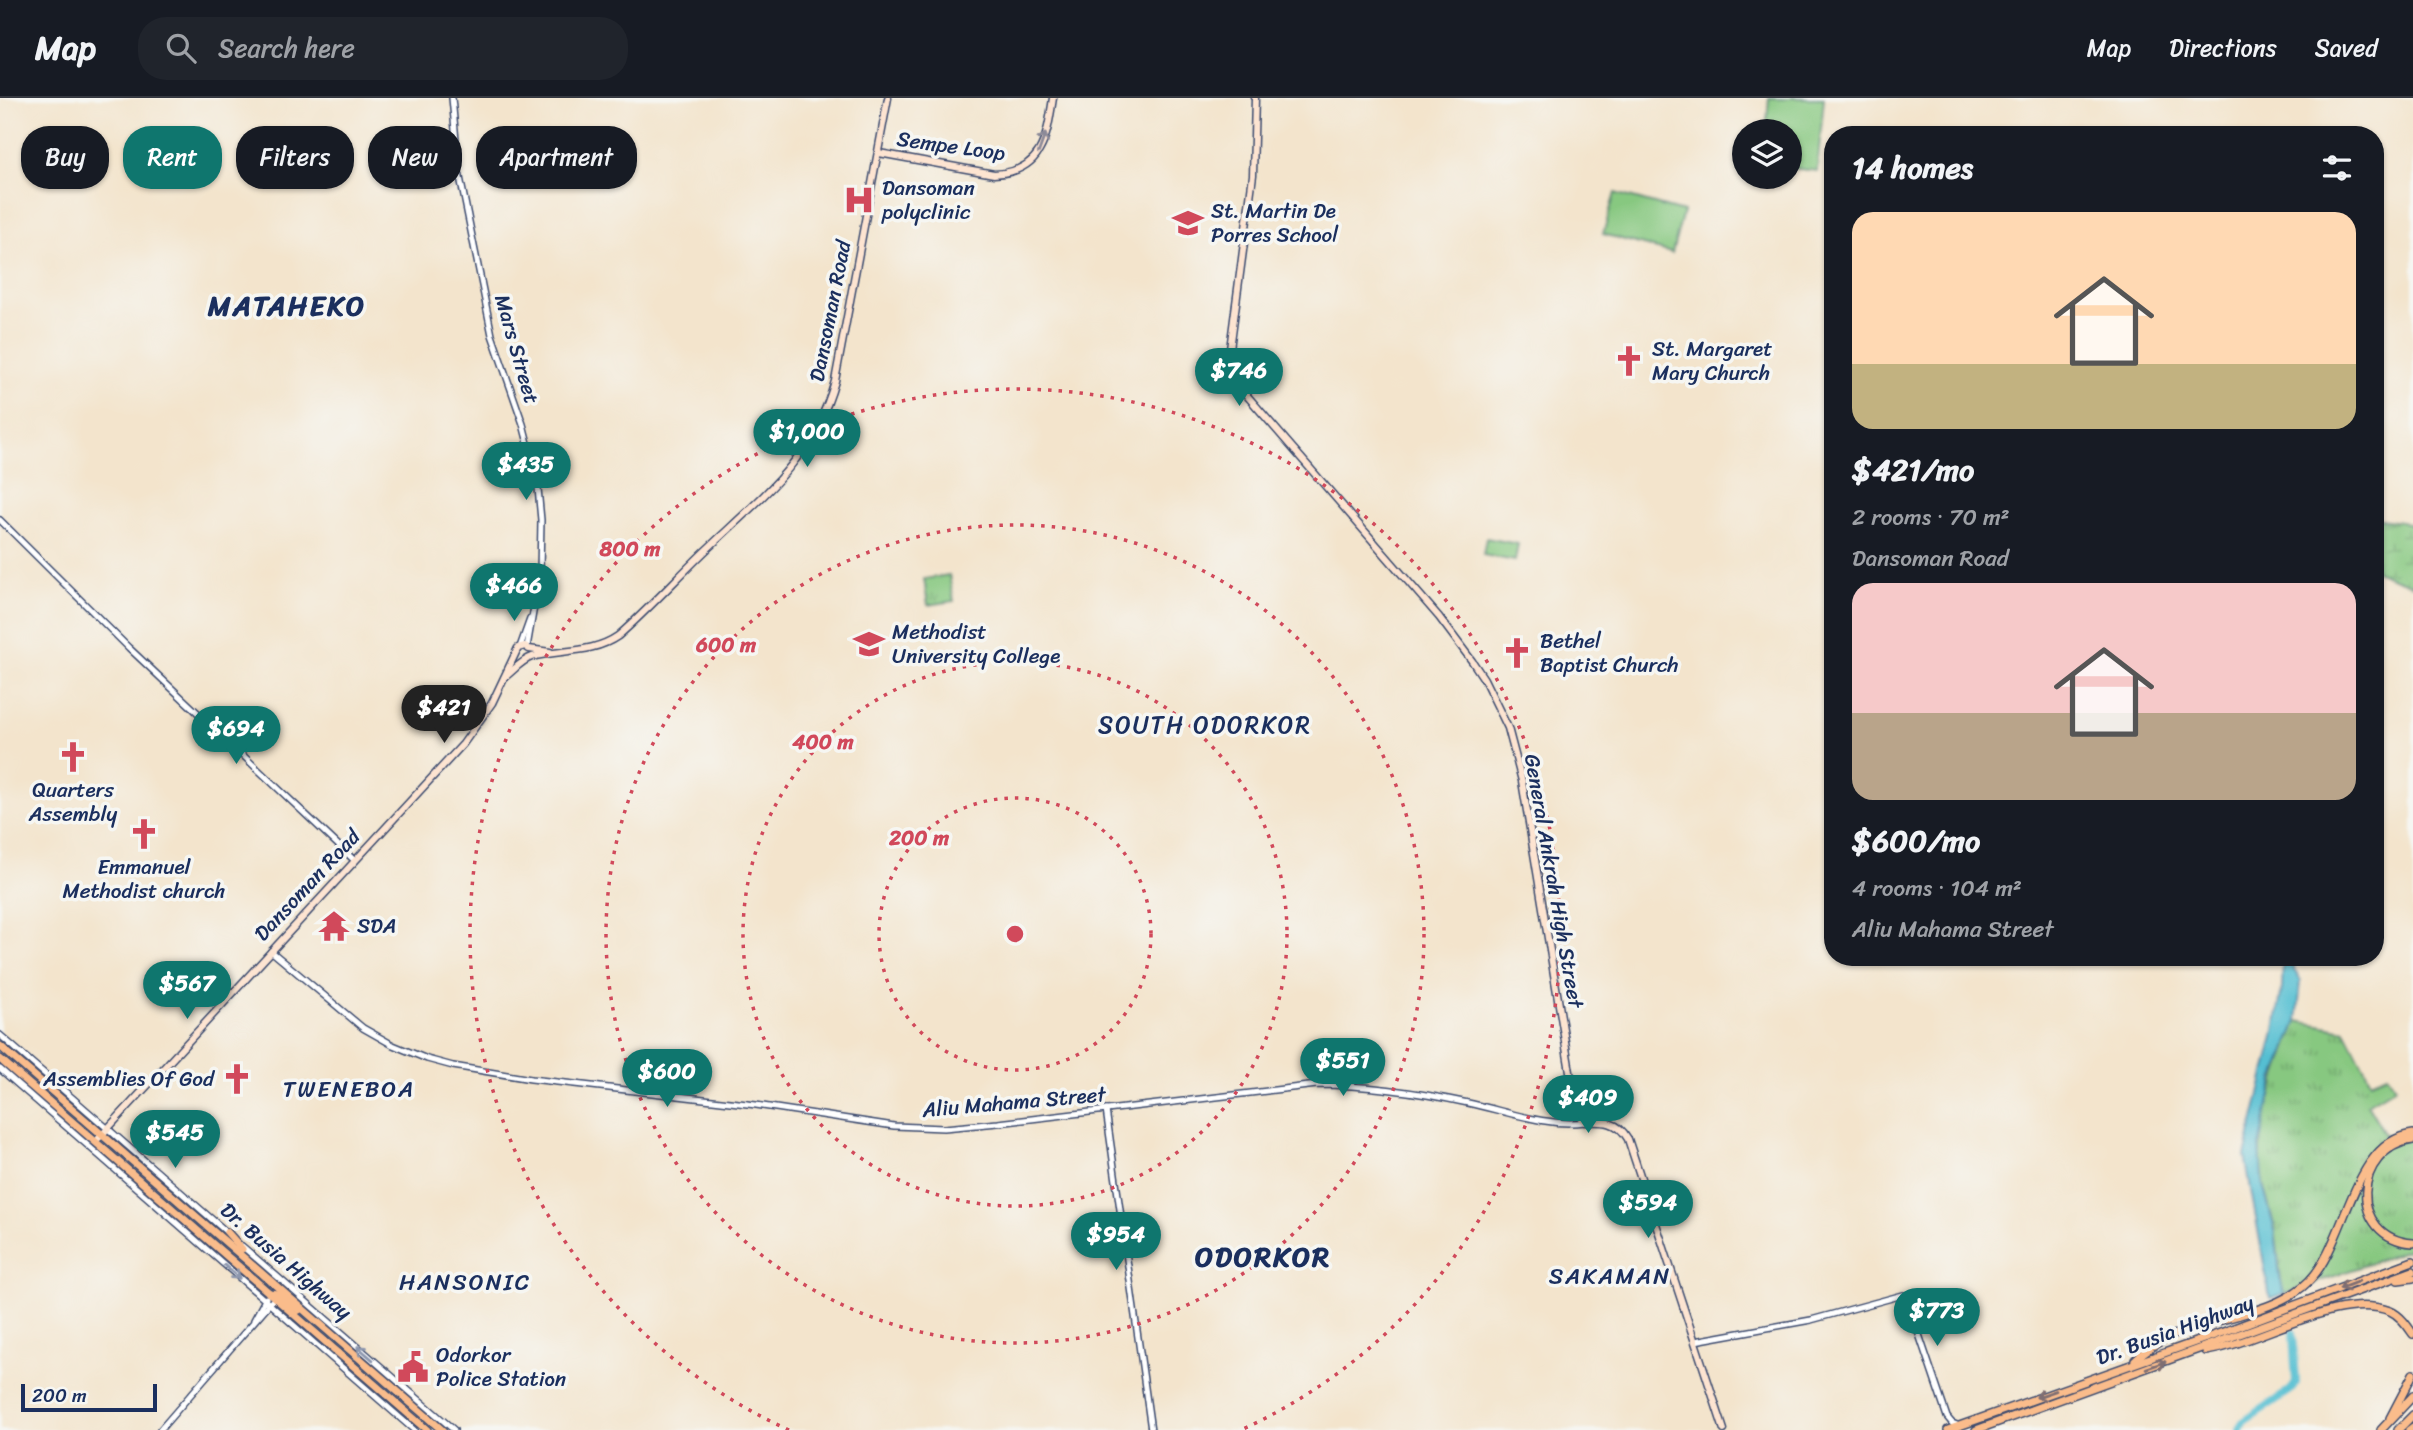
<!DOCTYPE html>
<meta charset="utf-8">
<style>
body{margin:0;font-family:Sriracha,sans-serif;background:#20242c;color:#f1f3f6;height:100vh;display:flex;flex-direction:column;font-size:26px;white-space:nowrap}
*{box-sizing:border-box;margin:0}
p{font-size:23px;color:#9ea1a6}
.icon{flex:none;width:38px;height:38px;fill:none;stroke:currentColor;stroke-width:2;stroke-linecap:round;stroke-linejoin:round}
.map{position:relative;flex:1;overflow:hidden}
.panel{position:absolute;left:1824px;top:28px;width:560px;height:840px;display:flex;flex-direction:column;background:#171b24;border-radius:28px;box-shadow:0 2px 5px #0004}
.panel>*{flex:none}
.banner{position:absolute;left:21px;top:28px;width:665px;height:63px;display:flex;gap:14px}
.fabs{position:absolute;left:1732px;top:21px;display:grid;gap:14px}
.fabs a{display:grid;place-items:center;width:70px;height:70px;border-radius:50%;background:#171b24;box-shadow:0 2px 5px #0004;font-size:35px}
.scale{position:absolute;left:21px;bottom:18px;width:136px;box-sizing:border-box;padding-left:7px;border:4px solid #1b2f5e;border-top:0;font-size:19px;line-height:24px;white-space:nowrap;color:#1b2f5e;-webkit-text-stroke:5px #f6f6f2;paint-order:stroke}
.price{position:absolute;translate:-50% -60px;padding:0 16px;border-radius:24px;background:#0f766e;color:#fff;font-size:23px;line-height:46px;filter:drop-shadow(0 2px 4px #0008)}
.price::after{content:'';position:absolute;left:50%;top:42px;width:21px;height:16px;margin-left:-10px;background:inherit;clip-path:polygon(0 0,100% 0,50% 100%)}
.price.current{background:#222;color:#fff}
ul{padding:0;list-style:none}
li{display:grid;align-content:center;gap:14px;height:371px;padding:0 28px}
li span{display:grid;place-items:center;height:217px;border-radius:21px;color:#555}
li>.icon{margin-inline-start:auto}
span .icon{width:126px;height:126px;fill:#fffc;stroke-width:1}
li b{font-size:30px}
h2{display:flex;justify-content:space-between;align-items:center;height:84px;padding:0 28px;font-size:30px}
.pill{padding:0 24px;border-radius:28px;background:#171b24;box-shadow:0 2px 5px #0004;font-size:24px;line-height:63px}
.pill.current{background:#0f766e;color:#fff}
header{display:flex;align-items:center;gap:42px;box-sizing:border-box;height:98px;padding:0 35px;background:#171b24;border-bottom:2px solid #363941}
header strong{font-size:33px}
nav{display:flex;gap:38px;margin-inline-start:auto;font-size:24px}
.search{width:490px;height:63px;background:#20242c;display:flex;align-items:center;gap:18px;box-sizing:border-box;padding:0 24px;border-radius:28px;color:#9ea1a6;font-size:26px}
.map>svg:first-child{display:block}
</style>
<header>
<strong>Map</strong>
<div class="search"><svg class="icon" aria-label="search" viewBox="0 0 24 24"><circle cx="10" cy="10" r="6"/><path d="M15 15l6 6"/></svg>Search here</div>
<nav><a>Map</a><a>Directions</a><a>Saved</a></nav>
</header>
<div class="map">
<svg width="2413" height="1332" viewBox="0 0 2413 1332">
<defs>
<pattern id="grass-tufts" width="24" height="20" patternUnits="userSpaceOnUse" patternTransform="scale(1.75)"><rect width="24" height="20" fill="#87c880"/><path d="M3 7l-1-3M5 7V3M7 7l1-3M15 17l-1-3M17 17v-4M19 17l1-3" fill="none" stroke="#6ea36c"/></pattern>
<pattern id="wetland-marsh" width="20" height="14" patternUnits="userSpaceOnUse" patternTransform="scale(1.75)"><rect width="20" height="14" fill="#87c880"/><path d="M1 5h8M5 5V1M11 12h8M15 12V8" fill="none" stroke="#6ea36c"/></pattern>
</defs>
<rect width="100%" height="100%" fill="#f6f6f2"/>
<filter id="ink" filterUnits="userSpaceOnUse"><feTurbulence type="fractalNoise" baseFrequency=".0143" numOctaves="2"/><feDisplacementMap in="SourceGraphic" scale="14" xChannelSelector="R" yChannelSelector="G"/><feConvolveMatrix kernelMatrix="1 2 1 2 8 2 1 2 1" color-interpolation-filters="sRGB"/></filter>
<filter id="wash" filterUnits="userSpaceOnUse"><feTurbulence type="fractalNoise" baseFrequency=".00686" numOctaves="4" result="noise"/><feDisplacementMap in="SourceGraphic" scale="28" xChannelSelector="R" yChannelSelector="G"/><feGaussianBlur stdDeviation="1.57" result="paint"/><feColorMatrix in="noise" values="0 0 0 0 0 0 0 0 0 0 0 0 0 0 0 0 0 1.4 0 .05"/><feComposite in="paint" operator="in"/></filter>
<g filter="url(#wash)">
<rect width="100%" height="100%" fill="#f3e4cc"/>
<!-- grass -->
<g fill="url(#grass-tufts)" stroke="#517c6f" stroke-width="2">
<polygon points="949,477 954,503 928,507 924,481"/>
<path d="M2297 923 2345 932 2371 983 2387 976 2395 989 2367 1006 2386 1038 2413 1029V1150L2284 1196C2278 1175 2279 1154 2275 1132 2271 1111 2262 1091 2261 1069 2257 1024 2282 966 2297 923Z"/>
</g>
<!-- wetland -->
<polygon fill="url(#wetland-marsh)" stroke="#517c6f" stroke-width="2" points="2375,420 2413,426 2413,487 2375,473"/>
<!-- garden -->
<g fill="#87c880" stroke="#517c6f" stroke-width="2">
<polygon points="1769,0 1824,0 1817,73 1790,70 1790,33 1766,33"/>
<polygon points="1615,95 1683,114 1672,155 1603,136"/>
<polygon points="1486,440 1518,446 1515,463 1483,457"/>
</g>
<!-- water -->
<polygon fill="#55bfd2" stroke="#387798" stroke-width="2" points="2283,859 2295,859 2294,872 2301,883 2297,923 2274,982 2260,1048 2262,1084 2275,1133 2280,1180 2284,1196 2270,1200 2245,1058 2274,938 2282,890"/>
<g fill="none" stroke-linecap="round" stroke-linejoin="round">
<!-- river -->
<polyline stroke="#55bfd2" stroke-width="8" points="2240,1332 2243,1324 2291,1292 2296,1285 2293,1235"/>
</g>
</g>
<g filter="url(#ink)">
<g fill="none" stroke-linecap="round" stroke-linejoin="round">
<defs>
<g id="tertiary">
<polyline points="452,0 459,74 492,237 523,326 537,380 541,422 540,474 527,549"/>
<polyline points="0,422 129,550 354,762"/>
<polyline points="520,549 530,521"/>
<path d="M271 853 363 930 393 947 427 961 453 968 531 981 756 1007 894 1028 944 1030 998 1025 1317 987C1368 987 1417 994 1468 1005 1506 1013 1546 1029 1585 1024"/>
<polyline points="0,937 230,1137"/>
<polyline points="0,971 414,1332"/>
<polyline points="1106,1012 1151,1332"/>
<polyline points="242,1148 454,1332"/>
<polyline points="254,1222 266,1200"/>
<polyline points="1695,1243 1811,1222 1903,1197 1907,1201 1947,1319 1952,1325 1957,1327"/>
<polyline points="160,1332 277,1197"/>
</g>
<g id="secondary">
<path d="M1255 0 1253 77 1230 251 1234 277 1243 293 1439 519 1472 563 1484 581 1508 630 1522 683 1577 1016 1585 1024C1604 1023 1618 1023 1628 1041L1724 1332"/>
<path d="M879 55 994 76C1043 74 1047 39 1053 0"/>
<path d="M505 579C514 572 522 562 532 559 561 551 592 556 618 538 648 512 675 482 703 455 759 401 813 362 835 283L888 0"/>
<polyline points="99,1040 463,646 492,605 518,550 525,548 529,551 550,554"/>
</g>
<g id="trunk">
<polyline points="0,948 442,1332"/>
<polyline points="0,961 427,1332"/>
<path d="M2413 1042C2353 1050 2347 1140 2413 1145"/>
<polyline points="227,1134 242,1151"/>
<polyline points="2398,1182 2413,1180"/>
<polyline points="269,1195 278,1196 299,1212"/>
<path d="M2206 1253C2260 1245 2338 1193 2390 1213 2400 1217 2407 1227 2413 1236"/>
<path d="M2135 1262C2179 1217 2266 1226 2309 1183 2347 1145 2352 1043 2413 1036"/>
<polyline points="2390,1320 2413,1276"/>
<polyline points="1948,1332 2226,1233 2413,1163"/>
<polyline points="1976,1332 2413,1173"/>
<polyline points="2381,1332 2413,1298"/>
<polyline points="2398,1332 2413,1317"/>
<polyline points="2409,1332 2413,1329"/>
</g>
</defs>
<!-- tertiary casing -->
<use href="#tertiary" stroke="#3b4a6e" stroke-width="8"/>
<!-- secondary casing -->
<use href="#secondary" stroke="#3b4a6e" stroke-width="9"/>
<!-- trunk casing -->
<use href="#trunk" stroke="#3b4a6e" stroke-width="10"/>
<!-- tertiary -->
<use href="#tertiary" stroke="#fff" stroke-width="5"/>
<!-- secondary -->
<use href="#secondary" stroke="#fde4d1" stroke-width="6"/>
<!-- trunk -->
<use href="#trunk" stroke="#fabc8b" stroke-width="7"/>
</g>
<!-- one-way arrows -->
<defs><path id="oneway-shaft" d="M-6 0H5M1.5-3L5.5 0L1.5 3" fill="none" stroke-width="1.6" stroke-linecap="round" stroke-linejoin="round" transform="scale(1.75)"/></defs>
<use stroke="#8c8a98" href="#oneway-shaft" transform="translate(1042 45) rotate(-70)"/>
<g stroke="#8d97ae">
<use href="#oneway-shaft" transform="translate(232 1174) rotate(41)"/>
<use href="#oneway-shaft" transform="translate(365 1255) rotate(-139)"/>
</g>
<g stroke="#7f6e72">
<use href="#oneway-shaft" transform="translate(2349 1187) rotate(159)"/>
<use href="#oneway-shaft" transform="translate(2156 1267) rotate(-19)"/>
<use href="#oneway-shaft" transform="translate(2046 1296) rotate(161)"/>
</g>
</g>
<!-- distance rings -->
<g fill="none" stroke="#d1495b" stroke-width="3.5" stroke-dasharray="3.5 7">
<circle cx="1015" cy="836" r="136"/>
<circle cx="1015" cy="836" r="272"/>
<circle cx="1015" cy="836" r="409"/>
<path d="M789 1332A545 545 0 1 1 1241 1332"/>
</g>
<!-- icons -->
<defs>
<symbol id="hospital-bare" viewBox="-9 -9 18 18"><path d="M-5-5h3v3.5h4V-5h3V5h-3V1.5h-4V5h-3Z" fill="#d1495b" stroke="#f6f6f2" stroke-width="2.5" paint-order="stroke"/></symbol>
<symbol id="school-bare" viewBox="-9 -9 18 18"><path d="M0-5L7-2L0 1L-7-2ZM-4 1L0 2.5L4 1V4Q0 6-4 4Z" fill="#d1495b" stroke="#f6f6f2" stroke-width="2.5" paint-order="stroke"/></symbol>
<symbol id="church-bare" viewBox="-9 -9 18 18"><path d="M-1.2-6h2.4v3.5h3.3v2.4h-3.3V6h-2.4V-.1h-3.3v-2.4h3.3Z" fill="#d1495b" stroke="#f6f6f2" stroke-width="2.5" paint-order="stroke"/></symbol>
<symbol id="university-bare" viewBox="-9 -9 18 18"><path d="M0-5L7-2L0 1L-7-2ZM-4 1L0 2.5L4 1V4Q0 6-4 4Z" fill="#d1495b" stroke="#f6f6f2" stroke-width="2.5" paint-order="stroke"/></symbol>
<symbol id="temple-bare" viewBox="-9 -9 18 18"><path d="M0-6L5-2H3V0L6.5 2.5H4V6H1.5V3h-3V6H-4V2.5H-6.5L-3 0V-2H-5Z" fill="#d1495b" stroke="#f6f6f2" stroke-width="2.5" paint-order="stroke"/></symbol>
<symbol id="civic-bare" viewBox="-9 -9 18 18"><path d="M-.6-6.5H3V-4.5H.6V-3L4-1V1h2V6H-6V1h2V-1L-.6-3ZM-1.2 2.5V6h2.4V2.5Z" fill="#d1495b" stroke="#f6f6f2" stroke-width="2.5" paint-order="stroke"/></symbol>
</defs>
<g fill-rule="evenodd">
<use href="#hospital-bare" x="837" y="80" width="44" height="44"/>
<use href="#school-bare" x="1166" y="103" width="44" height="44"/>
<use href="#church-bare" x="1607" y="241" width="44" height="44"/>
<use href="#university-bare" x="847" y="524" width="44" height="44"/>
<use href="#church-bare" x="1495" y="533" width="44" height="44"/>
<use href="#church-bare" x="51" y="637" width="44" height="44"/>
<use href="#church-bare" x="122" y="714" width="44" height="44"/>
<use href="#temple-bare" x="312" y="806" width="44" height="44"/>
<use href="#church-bare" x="215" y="959" width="44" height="44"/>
<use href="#civic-bare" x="391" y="1247" width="44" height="44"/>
</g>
<g text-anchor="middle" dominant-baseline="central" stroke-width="7" stroke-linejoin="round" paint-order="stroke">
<!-- street labels -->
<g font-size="21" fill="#1b2f5e" stroke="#f6f6f2">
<text transform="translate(951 48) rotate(8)">Sempe Loop</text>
<text transform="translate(830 213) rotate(-79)">Dansoman Road</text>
<text transform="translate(517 251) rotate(74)">Mars Street</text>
<text transform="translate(1554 783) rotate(80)">General Ankrah High Street</text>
<text transform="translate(307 787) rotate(-47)">Dansoman Road</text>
<text transform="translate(1014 1004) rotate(-5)">Aliu Mahama Street</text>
<text transform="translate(286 1163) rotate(41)">Dr. Busia Highway</text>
<text transform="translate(2175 1232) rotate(-20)">Dr. Busia Highway</text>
</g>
<!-- poi labels -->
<g font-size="21" fill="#1b2f5e" stroke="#f6f6f2" text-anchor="start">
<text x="882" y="90">Dansoman<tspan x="882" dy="24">polyclinic</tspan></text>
<text x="1211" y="113">St. Martin De<tspan x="1211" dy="24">Porres School</tspan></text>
<text x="1652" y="251">St. Margaret<tspan x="1652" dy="24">Mary Church</tspan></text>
<text x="892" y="534">Methodist<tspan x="892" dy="24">University College</tspan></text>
<text x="1540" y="543">Bethel<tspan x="1540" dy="24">Baptist Church</tspan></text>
<text x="73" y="692" text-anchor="middle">Quarters<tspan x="73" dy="24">Assembly</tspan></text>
<text x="144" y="769" text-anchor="middle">Emmanuel<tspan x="144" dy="24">Methodist church</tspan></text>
<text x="357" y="828">SDA</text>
<text x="214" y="981" text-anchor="end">Assemblies Of God</text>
<text x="436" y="1257">Odorkor<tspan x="436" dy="24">Police Station</tspan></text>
</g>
<!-- neighbourhood labels -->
<g font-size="23" letter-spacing="2" fill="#1b2f5e" stroke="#f6f6f2">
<text x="349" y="991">TWENEBOA</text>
<text x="1610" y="1178">SAKAMAN</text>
<text x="465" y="1184">HANSONIC</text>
</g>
<!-- quarter labels -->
<g font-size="24" letter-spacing="2" fill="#1b2f5e" stroke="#f6f6f2">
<text x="1205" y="627">SOUTH ODORKOR</text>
</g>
<!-- district labels -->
<g font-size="28" font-weight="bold" letter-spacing="2" fill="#1b2f5e" stroke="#f6f6f2">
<text x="287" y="207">MATAHEKO</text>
<text x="1263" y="1158">ODORKOR</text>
</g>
</g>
<circle cx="1015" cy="836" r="10" fill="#d1495b" stroke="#f6f6f2" stroke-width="3.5"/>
<g font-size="21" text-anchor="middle" font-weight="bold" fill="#d1495b" stroke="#f6f6f2" stroke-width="7" stroke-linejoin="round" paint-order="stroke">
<text x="630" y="458">800 m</text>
<text x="726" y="554">600 m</text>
<text x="823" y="651">400 m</text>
<text x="919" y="747">200 m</text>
</g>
</svg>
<div class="fabs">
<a><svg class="icon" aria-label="layers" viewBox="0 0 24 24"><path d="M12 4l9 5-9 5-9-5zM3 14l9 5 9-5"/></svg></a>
</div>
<div class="scale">200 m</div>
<b class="price" style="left:1239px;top:310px">$746</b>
<b class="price" style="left:807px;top:371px">$1,000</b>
<b class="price" style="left:526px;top:404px">$435</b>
<b class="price" style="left:514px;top:525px">$466</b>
<b class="price current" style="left:444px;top:647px">$421</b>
<b class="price" style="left:236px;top:668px">$694</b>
<b class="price" style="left:187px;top:923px">$567</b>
<b class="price" style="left:1343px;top:1000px">$551</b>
<b class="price" style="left:667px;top:1011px">$600</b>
<b class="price" style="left:1588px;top:1037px">$409</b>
<b class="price" style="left:175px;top:1072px">$545</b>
<b class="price" style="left:1648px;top:1142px">$594</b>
<b class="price" style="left:1116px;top:1174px">$954</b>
<b class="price" style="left:1937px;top:1250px">$773</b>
<div class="banner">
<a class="pill">Buy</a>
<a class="pill current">Rent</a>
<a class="pill">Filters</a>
<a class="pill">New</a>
<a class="pill">Apartment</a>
</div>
<section class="panel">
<h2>14 homes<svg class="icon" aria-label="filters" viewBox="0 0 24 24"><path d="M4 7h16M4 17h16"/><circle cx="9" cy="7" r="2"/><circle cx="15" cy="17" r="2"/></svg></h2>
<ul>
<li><span style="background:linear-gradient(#ffd9b3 70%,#c2b280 0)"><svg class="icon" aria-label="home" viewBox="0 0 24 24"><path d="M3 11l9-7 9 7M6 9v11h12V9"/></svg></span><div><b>$421/mo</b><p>2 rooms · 70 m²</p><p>Dansoman Road</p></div></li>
<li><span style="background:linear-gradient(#f6c9c9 60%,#b9a48a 0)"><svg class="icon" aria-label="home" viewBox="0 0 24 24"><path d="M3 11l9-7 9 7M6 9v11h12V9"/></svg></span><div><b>$600/mo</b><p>4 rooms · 104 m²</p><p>Aliu Mahama Street</p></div></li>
</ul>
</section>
</div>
